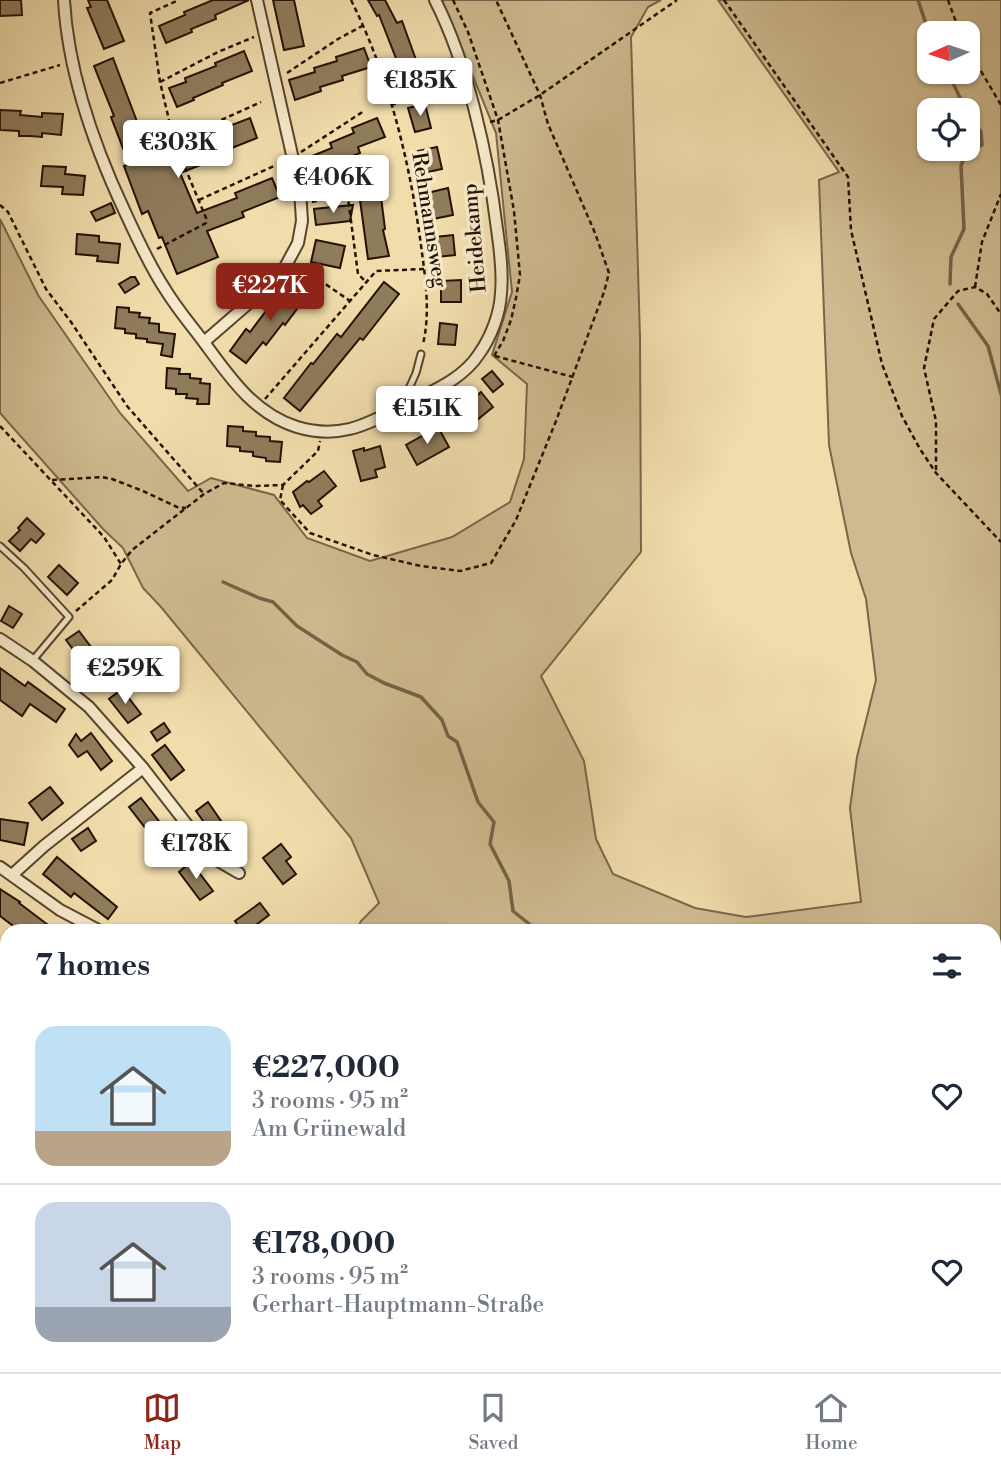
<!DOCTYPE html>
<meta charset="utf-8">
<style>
body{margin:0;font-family:"Libre Bodoni",serif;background:#f2f2f3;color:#1f2937;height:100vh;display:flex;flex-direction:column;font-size:26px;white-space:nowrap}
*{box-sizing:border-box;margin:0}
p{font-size:23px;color:#747a83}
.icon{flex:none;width:38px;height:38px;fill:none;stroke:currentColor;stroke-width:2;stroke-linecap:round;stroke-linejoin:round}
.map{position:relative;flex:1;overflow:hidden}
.details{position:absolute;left:0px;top:924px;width:1001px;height:448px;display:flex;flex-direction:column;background:#fff;border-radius:21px 21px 0 0;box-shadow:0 2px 5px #0004}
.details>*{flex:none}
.needle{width:46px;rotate:267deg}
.controls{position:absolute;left:917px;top:21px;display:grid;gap:14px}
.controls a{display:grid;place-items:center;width:63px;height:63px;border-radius:14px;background:#fff;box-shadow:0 2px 5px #0004;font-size:35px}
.price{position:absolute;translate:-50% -60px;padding:0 16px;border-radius:7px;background:#fff;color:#222;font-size:23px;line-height:46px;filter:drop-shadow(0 2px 4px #0008)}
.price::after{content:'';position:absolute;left:50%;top:42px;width:21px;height:16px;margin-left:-10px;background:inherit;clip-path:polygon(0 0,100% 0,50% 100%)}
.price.current{background:#8f2418;color:#fff}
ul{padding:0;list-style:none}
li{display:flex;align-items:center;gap:21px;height:175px;padding:0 35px}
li+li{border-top:2px solid #e0e1e3}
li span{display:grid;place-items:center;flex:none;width:196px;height:140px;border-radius:21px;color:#555}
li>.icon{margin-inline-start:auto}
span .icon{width:84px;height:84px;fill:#fffc;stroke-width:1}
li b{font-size:30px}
h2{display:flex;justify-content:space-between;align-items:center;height:84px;padding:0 35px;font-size:30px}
.dock{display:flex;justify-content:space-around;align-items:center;height:98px;border-top:2px solid #e0e1e3;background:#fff;font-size:19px;color:#747a83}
.dock a{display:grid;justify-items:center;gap:4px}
.dock .current{color:#8f2418}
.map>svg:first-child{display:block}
</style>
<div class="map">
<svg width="1001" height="1372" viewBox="0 0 1001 1372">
<rect width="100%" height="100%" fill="#f1ddac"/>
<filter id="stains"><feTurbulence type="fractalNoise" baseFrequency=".00286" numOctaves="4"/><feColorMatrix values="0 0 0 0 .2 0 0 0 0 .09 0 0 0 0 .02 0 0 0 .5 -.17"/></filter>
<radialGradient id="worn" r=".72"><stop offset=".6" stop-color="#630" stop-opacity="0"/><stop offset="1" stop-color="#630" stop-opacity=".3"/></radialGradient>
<!-- green -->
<path fill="#ceba8f" stroke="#79664a" stroke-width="2" fill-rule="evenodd" d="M442 0H661L648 7 631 37 640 337 641 552 541 676 584 761 596 839 613 874 695 908 746 917 861 902 850 808 857 757 876 680 866 599 851 553 829 445 819 180 839 172 718 0H1001V1253L994 1238V931H356L361 921 379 903 351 838 161 607 143 588 123 548 103 529 0 413V219L38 295 120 413 188 491 211 478 274 495 307 538 370 561 452 537 510 502 524 459 527 384 492 355 512 292 496 133ZM968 33V72H929V33ZM929 110H968V149H929Z"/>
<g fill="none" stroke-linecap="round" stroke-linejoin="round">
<!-- stream -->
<g stroke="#756247" stroke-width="3.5">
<polyline points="918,0 929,33"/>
<polyline points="929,36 927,55 929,62"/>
<polyline points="936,72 941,75 950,77 966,110"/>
<polyline points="950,284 951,257 964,229 961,166 965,155 982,145 981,132 968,114"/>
<polyline points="958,304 988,346 1001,394"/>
<polyline points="223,582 259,598 273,602 297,626 342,655 357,662 367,674 384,683 421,697 442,720 448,736 457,742 478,802 494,822 490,844 509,881 513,911 538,931"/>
<polyline points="994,1079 1001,1081"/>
</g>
</g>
<!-- building -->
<g fill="#8f7c5b" stroke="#241204" stroke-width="2">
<polygon points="0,0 21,0 22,15 0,16"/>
<polygon points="88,0 107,0 124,41 104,49 87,8 91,7"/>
<polygon points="213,0 249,0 215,15 216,19 191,29 192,32 166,43 159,26 185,15 184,12"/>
<polygon points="273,0 294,0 304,46 284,50"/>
<polygon points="368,0 385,0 397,23 402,21 424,82 404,89 397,67 399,66 379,15 377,16"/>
<polygon points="364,48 371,67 342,76 343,80 320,87 321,91 295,100 289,80 315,72 314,68 337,61 336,57"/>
<polygon points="244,51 252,71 222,83 223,85 193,98 194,100 177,107 169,88 186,82 185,78 216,66 215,63"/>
<polygon points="113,58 150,156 169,148 172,154 218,136 216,131 250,118 257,138 224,151 226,155 180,173 197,213 237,198 235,193 272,178 280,197 242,212 244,217 207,231 218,257 177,274 162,237 159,238 148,211 142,214 124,166 129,164 111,117 114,116 94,66"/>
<polygon points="425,104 431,128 415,132 408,108"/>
<polygon points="0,110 21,111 20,115 42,117 42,113 63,114 61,135 42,133 42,137 30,136 19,136 19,131 0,130"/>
<polygon points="377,118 385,137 358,147 360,153 338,162 340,167 315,177 307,158 332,148 330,143 354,133 352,128"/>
<polygon points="437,147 442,169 423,173 418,151"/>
<polygon points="43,166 66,167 65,174 85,176 83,195 62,194 63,187 41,186"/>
<polygon points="448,188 453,215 433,219 427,193"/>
<polygon points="381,197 385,229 383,230 389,256 368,259 360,200"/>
<polygon points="111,203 115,213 96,221 91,212"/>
<polygon points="353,205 350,221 316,225 314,209"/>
<polygon points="77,234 99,236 99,242 120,244 118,263 97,261 98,256 76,254"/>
<polygon points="453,235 455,255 437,257 435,237"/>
<polygon points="316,240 345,246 340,268 311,262"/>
<polygon points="131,277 135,277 139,284 125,293 119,284"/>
<polygon points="461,280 461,302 441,302 441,281"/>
<polygon points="293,281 309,293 285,325 283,323 266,345 263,342 246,363 230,351 246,329 250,332 266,311 269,313"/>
<polygon points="384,282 399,294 363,340 360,338 300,411 284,398 311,363 313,364 337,334 341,337"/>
<polygon points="117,307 129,308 129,312 140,313 139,317 150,318 149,323 159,324 159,332 175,334 172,357 161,355 163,344 147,342 147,339 136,338 136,334 125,333 125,329 115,328"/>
<polygon points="440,323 457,325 455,345 438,344"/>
<polygon points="167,368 180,369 179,374 190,374 190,378 201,379 200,383 210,384 209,404 197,404 198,399 186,398 187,394 176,394 176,389 166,388"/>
<polygon points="492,371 503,384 493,392 482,379"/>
<polygon points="481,392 493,407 472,424 458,407 468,398 471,401"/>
<polygon points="228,426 243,427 243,431 256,432 256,436 270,437 270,441 282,442 280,462 266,461 266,458 253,456 253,452 240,451 240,447 227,446"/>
<polygon points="438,427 449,447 417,465 406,445"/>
<polygon points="380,446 385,467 375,470 377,477 361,481 353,451 364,448 364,451"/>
<polygon points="324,471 336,486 318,501 322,506 311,514 303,505 300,507 293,492 307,481 309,482"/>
<polygon points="27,518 44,534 36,543 31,539 20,551 9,541 20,530 18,528"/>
<polygon points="59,565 78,583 67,595 48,577"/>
<polygon points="9,606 22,614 13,628 1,621"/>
<polygon points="79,631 106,667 93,676 66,640"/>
<polygon points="0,668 25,686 28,682 65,709 56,722 30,704 22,716 0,700"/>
<polygon points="122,689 141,714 128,723 109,699"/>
<polygon points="164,723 170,732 157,741 151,732"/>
<polygon points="91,733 112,761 101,770 87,751 78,757 69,745 76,734 81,741"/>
<polygon points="165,745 184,770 171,780 152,755"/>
<polygon points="50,787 63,803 42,820 29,803"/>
<polygon points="141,798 162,825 150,834 129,807"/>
<polygon points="208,802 230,834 218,842 196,811"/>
<polygon points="0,819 28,823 24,845 0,840"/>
<polygon points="88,828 96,841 81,851 72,839"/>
<polygon points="281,844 291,857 286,861 296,874 283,884 263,858"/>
<polygon points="57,857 117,907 108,919 74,893 71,897 43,874"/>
<polygon points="191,862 213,891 200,900 179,872"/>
<polygon points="0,889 20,902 19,903 56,931 20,931 0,916"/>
<polygon points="260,903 269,915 248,931 242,931 235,921"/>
</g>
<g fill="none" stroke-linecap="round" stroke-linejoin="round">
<defs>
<g id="service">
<polyline points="402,404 416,373 421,354"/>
<polyline points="0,546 24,568 69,617 33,660"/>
</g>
<g id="minor">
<path d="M64 0C68 73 94 146 125 212 137 238 149 265 165 289 177 309 192 326 206 345 231 379 255 414 297 427 341 440 367 424 405 405 432 391 462 380 479 354 491 337 500 314 501 293 503 272 500 250 497 229 488 156 468 65 435 0"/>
<polyline points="204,342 273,282 284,269 298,243 302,221 300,190 257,0"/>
<polyline points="0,639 33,661 89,707 143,768 213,858 239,873"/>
<polyline points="0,867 60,910 100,931"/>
<polyline points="12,875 44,846 143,768"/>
<polyline points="0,974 7,977"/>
<polyline points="0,1207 7,1214"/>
<polyline points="0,1233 7,1231"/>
<polyline points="64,1372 66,1365"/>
</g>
</defs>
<!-- service casing -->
<use href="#service" stroke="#57452e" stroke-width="9"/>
<!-- minor casing -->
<use href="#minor" stroke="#57452e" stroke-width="14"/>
<!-- path -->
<g stroke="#241204" stroke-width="2.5" stroke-dasharray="5 3.5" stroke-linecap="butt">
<path d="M351 0C390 78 411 167 422 253 426 282 430 315 423 344"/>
<polyline points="453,0 468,32 498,120 514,211 520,275 516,298 511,320 503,341 494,356"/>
<polyline points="724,0 848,177 851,230 882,364 902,416 920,449 936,473 1001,542"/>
<polyline points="948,0 960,33"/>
<polyline points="968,49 1001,105"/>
<polyline points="287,73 338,39 364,25"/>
<polyline points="160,82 218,52 254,37"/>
<polyline points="0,83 60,65"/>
<polyline points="391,105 455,86"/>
<polyline points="490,122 498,120 540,95 677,0"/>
<polyline points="175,141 261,102"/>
<polyline points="301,152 364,111"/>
<polyline points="199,200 276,165"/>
<polyline points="312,202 345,194 348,198 358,274 365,281"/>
<polyline points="0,205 8,212 46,289 71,322 127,406 204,494"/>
<polyline points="157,249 206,223 206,218 174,141 160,82 150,13 179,0"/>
<polyline points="298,265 350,301"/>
<polyline points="975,287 982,242 1001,194"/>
<polyline points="495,356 573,377"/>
<polyline points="265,399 376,271 424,269"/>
<polyline points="0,426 104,537 121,564"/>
<polyline points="936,470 936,421 924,368 934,319 958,291 975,287 987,294 1001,314"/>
<polyline points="52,480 102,477 112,479 143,491 177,507 186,508"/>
<polyline points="283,485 280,500 310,533 373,555 421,566 460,571 491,563 516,520 556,421 604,292 609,273 595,233 548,124 540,95 496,0"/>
<polyline points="76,611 112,580 121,564 132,550 204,494 224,483 255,486 283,485 318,451 320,441"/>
<polyline points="994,1119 1001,1119"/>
<polyline points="482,1365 488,1372"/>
</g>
<!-- service -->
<use href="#service" stroke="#f6e9c9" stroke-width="5"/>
<!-- minor -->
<use href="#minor" stroke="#f6e9c9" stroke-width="10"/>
</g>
<g text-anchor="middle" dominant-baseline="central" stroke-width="7" stroke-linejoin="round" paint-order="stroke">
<!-- street labels -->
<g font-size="21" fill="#241204" stroke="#f6e9c9">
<text transform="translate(429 220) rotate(81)">Rehmannsweg</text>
<text transform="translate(475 238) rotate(-95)">Heidekamp</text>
</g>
</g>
<rect width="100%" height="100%" filter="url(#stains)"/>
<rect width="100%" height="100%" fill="url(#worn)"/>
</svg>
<div class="controls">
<a><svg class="needle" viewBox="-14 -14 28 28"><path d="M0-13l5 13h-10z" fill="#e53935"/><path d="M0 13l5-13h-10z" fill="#747a83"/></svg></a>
<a><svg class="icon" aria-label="locate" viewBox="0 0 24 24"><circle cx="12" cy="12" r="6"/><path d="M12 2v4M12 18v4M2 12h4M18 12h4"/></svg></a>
</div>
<b class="price" style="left:420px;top:118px">€185K</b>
<b class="price" style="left:178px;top:180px">€303K</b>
<b class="price" style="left:333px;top:215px">€406K</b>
<b class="price current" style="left:270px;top:323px">€227K</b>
<b class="price" style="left:427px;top:446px">€151K</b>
<b class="price" style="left:125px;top:706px">€259K</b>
<b class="price" style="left:196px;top:881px">€178K</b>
<section class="details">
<h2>7 homes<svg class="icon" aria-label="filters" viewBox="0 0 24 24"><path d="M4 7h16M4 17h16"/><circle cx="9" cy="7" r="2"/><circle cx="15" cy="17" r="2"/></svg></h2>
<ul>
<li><span style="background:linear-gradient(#bfe0f5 75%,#b9a48a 0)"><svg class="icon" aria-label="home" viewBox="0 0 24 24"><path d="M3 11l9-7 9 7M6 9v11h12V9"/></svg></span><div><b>€227,000</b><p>3 rooms · 95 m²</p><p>Am Grünewald</p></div><svg class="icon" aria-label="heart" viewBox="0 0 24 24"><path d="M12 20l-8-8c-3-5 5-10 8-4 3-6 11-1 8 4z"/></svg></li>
<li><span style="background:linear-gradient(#c9d6e8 75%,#9aa5b1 0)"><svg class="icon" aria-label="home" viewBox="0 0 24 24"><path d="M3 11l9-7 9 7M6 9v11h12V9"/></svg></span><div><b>€178,000</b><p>3 rooms · 95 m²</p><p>Gerhart-Hauptmann-Straße</p></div><svg class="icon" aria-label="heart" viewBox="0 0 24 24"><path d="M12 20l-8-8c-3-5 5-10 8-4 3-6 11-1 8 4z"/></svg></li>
</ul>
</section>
</div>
<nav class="dock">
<a class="current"><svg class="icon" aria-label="map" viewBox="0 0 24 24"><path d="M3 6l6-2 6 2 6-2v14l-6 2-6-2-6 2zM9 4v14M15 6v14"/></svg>Map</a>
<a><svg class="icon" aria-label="saved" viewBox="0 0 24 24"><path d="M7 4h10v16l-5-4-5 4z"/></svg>Saved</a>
<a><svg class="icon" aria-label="home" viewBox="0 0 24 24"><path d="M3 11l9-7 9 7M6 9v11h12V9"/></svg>Home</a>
</nav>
